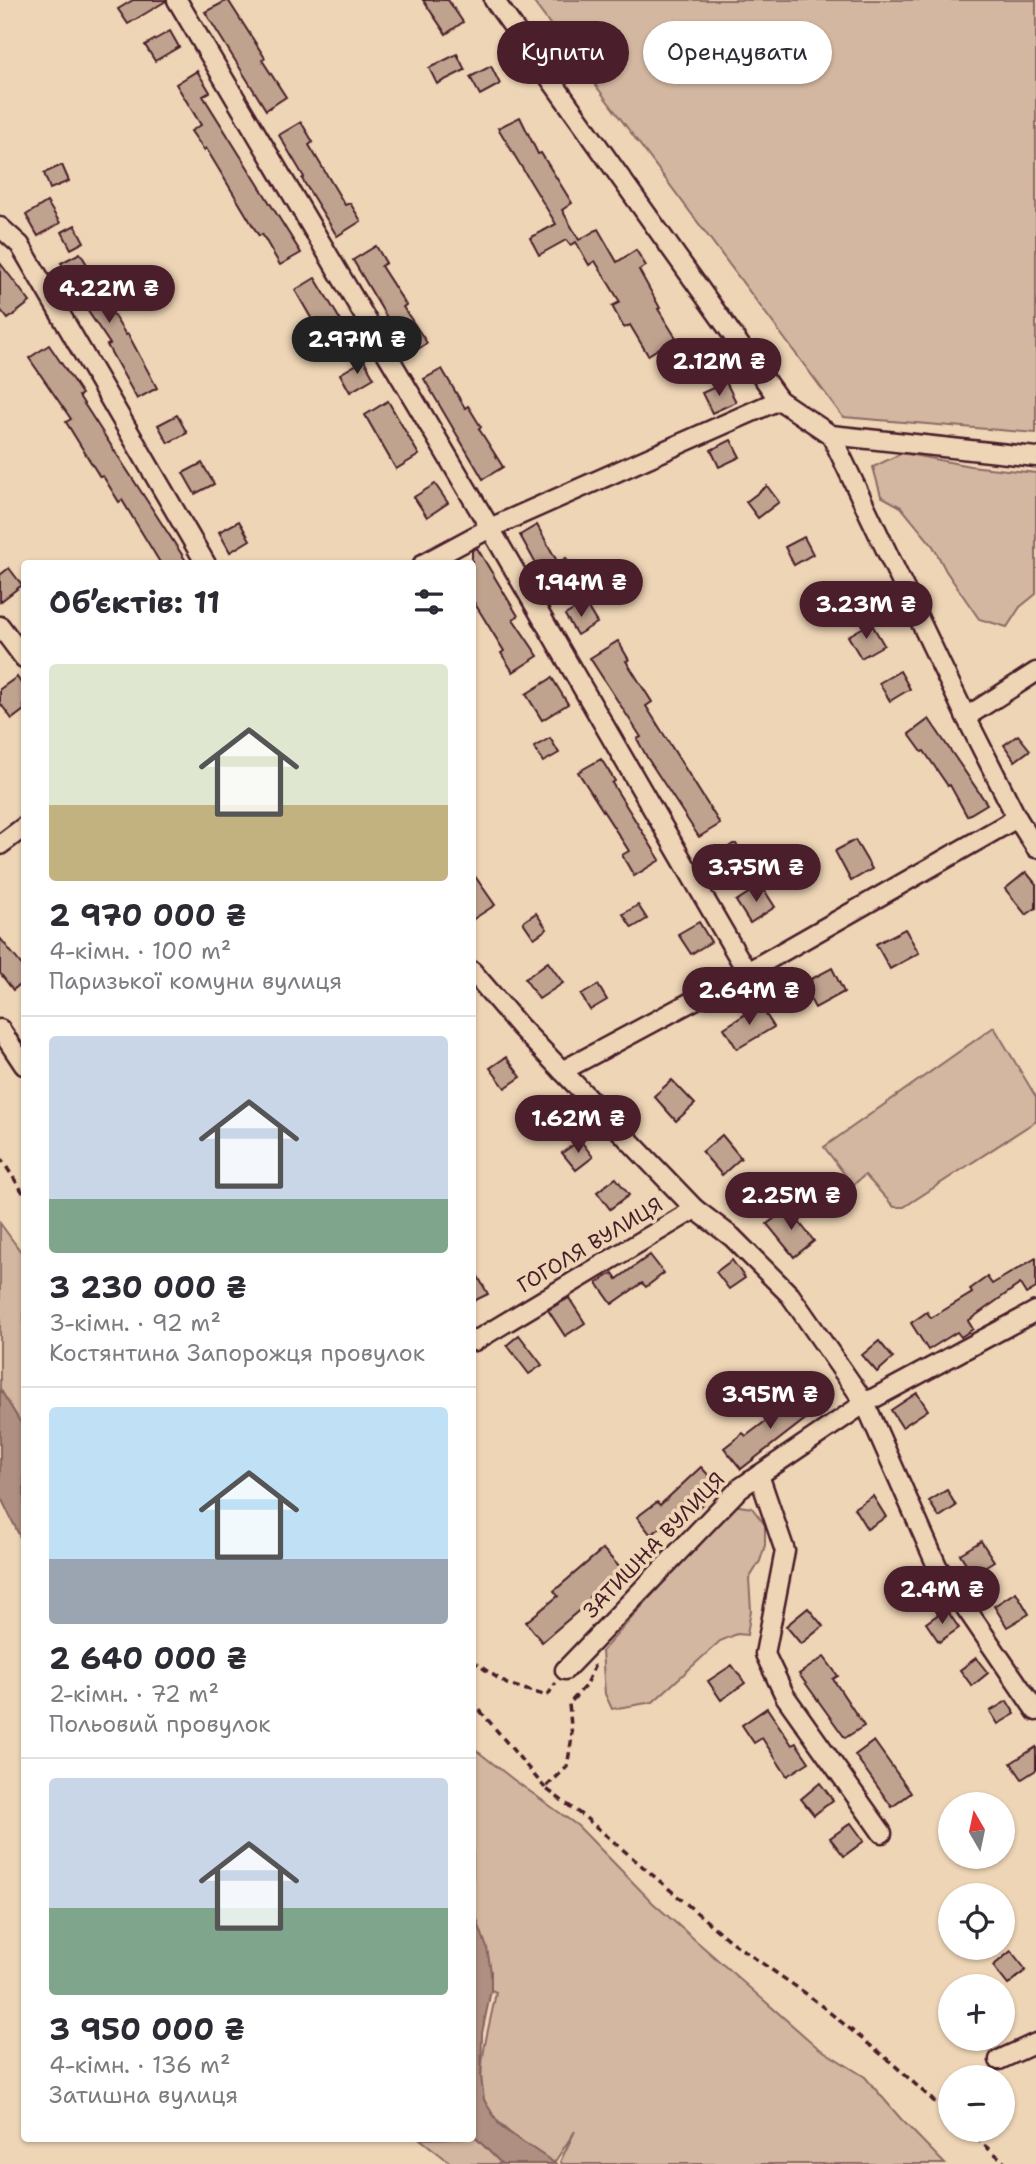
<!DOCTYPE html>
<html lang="uk">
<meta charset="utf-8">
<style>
body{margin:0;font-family:"Shantell Sans",sans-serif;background:#f7f7f7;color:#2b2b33;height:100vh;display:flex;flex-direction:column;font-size:26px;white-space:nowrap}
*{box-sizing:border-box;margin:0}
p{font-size:23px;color:#7c7c81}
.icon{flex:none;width:38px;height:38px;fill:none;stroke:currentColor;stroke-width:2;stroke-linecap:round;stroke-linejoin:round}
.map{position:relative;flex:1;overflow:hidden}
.sheet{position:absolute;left:21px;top:560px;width:455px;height:1582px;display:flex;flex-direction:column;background:#fff;border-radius:7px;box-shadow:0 2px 5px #0004}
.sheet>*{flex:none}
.guide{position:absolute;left:497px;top:21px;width:434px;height:63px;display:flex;gap:14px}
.needle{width:46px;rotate:351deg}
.buttons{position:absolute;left:938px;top:1792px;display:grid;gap:14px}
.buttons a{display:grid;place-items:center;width:77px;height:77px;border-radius:50%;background:#fff;box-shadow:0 2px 5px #0004;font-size:35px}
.price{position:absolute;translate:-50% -60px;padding:0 16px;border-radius:24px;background:#4a1f2b;color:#fff;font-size:23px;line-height:46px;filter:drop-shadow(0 2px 4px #0008)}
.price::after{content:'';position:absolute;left:50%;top:42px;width:21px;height:16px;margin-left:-10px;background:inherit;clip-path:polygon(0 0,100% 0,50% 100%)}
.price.on{background:#222;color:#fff}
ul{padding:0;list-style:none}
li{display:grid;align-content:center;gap:14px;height:371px;padding:0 28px}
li+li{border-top:2px solid #e1e1e2}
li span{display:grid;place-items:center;height:217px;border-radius:7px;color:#555}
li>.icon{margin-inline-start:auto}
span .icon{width:126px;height:126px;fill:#fffc;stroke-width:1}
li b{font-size:30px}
h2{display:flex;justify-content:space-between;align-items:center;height:84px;padding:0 28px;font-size:30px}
.chip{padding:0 24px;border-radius:32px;background:#fff;box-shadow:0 2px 5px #0004;font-size:24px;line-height:63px}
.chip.on{background:#4a1f2b;color:#fff}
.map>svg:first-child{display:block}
</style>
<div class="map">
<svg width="1036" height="2164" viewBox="0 0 1036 2164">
<rect width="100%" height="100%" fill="#eed5b6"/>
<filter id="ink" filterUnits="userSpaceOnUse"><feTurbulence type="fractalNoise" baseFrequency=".0143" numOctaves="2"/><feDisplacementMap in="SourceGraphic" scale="14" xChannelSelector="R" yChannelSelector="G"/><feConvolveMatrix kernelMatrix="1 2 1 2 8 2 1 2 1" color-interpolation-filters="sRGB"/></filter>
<g filter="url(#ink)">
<!-- green -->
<g fill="#d3b7a0" stroke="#8e6b66" stroke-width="2">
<polygon points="532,0 1036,0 1036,433 843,417"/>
<polygon points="902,453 970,466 1036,473 1036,594 1020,607 1007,627 979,619 946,571 933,546 901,507 881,496 873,467"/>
<polygon points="994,1027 1036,1097 1036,1121 904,1207 894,1207 865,1175 853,1185 824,1147"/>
<polygon points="0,1223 24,1256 24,1428 0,1389"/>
<polygon points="733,1505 752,1508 765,1525 765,1545 760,1561 749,1579 751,1610 747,1635 737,1634 720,1641 653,1702 612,1709 605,1694 602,1651"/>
<path d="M472 1747 514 1780 578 1826 653 1903 817 2047 865 2077 901 2119 945 2164H563L560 2162 575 2131 554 2163C532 2149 492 2126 484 2099 475 2070 491 2022 496 1992L491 1990V1972L477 1920 473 1914Z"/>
<polygon points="473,2135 502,2164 452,2164 420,2139 472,2138"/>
</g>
<!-- water -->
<g fill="#af8f81" stroke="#87625f" stroke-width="2">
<polygon points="0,1389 24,1428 24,1545 0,1496"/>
<polygon points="473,1914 477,1920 487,1948 491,1972 491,1990 482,2033 481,2077 484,2100 501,2127 556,2164 502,2164 473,2135"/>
</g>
<!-- building -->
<g fill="#c0a38f" stroke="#4a1f2b" stroke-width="2">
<polygon points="133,0 166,0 166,1 128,24 118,9"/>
<polygon points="228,0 265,58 262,60 286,97 266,110 205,12"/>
<polygon points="423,0 448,0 463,22 446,34"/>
<polygon points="170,31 179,47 155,61 145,45"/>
<polygon points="457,54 465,70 437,84 429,68"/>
<polygon points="491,66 500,84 480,95 470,77"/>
<polygon points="197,71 210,92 203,96 301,253 280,265 262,234 259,236 206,148 204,150 191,131 201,125 176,84"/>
<polygon points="520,117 538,154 541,153 572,203 562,210 579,240 598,229 617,262 636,250 646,266 639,270 660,308 658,309 676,338 648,355 630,325 624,328 612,306 620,302 595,261 589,265 576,242 570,245 566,240 539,255 530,238 556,224 498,128"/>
<polygon points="301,122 313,142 309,145 345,205 350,203 361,221 337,236 302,179 304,177 279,135"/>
<polygon points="62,165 69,181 50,189 44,173"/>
<polygon points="47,202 60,223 38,236 26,215"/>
<polygon points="75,225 84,242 71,249 62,232"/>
<polygon points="376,246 386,263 381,266 406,305 403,307 427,343 409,355 353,260"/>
<polygon points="80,253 96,279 100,277 111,296 104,300 126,335 128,334 157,388 137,399 107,345 110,344 75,292 78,290 61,263"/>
<polygon points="0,263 30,302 8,319 0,309"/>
<polygon points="315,278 350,336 329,349 295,290"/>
<polygon points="49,345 82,394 79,396 188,564 161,564 122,500 119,502 103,476 100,477 66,422 71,419 29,358"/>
<polygon points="364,360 374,378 350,392 340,374"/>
<polygon points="442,369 465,408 468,406 481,427 479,429 503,467 483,479 424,379"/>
<polygon points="726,382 736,402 712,413 702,393"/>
<polygon points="388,401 419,455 396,469 365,415"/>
<polygon points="177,415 187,433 168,443 158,425"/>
<polygon points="731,440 740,457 719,467 711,450"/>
<polygon points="202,463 214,484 195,494 183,473"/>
<polygon points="435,484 448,503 427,517 414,497"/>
<polygon points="767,486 779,502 758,518 746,502"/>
<polygon points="239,521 250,540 230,552 219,532"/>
<polygon points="537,525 558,563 566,558 577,576 551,591 520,535"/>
<polygon points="804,537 813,554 794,565 785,547"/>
<polygon points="477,548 518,616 513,619 538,656 513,672 501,653 504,651 472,599 472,550"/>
<polygon points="9,568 22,585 0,602 0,575"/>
<polygon points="824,587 833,603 813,614 805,598"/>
<polygon points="585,603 597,623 577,635 565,615"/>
<polygon points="871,623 884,645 861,658 848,636"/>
<polygon points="618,641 629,660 626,661 652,702 646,706 720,824 699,837 648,759 637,739 641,737 590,658"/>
<polygon points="900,671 910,689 890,701 879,683"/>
<polygon points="17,677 24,688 24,710 12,719 0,703 0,689"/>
<polygon points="552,678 568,704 542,720 526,694"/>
<polygon points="929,719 987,804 967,816 950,785 948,786 924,751 922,752 909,734"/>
<polygon points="1018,735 1030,750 1015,761 1004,745"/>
<polygon points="550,738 559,753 543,762 534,747"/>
<polygon points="601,759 615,781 612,783 660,860 634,876 622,855 629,851 578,772"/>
<polygon points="855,840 872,869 851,881 835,851"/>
<polygon points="733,844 736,844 747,862 723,876 712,859"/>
<polygon points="472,872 495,905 472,920"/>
<polygon points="1026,872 1036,884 1036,908 1026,915 1005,889"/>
<polygon points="761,885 775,907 750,923 736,901"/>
<polygon points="638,905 647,919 632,928 623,914"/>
<polygon points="536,913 547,929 534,938 523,922"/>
<polygon points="699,922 711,942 691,954 678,934"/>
<polygon points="905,929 919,953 890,969 876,944"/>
<polygon points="0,938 24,968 24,981 13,990 0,973"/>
<polygon points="548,962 563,983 539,999 525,979"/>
<polygon points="832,968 844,992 815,1008 802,984"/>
<polygon points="598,985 607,1000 590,1010 581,995"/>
<polygon points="760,1005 774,1027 737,1049 724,1028"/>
<polygon points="506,1057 521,1077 505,1088 490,1068"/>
<polygon points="672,1080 695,1104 676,1121 654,1096"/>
<polygon points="546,1098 559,1115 541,1129 528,1112"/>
<polygon points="722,1135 741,1158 722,1175 702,1152"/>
<polygon points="580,1140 593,1157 576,1170 562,1153"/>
<polygon points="616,1178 629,1195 610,1209 597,1192"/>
<polygon points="788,1208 814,1241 794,1257 767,1224"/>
<polygon points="650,1255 664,1273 646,1287 642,1283 612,1304 597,1283 613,1273 617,1279"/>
<polygon points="1036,1258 1036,1288 1026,1294 1020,1284 968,1321 973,1329 961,1337 957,1332 928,1350 911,1323 927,1312 931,1318 972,1293 970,1289 987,1277 992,1284"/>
<polygon points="732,1260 745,1278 729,1289 716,1272"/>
<polygon points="472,1266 488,1294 472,1302"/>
<polygon points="569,1298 585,1323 565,1336 548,1310"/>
<polygon points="519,1335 542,1365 529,1374 507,1345"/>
<polygon points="879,1341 893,1358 877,1372 862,1355"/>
<polygon points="804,1392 817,1410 741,1469 724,1448 743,1433 746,1436"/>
<polygon points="917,1393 928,1410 902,1427 891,1410"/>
<polygon points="701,1467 720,1488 697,1509 691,1504 651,1535 637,1517 657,1502 660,1505"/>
<polygon points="947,1490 956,1506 939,1517 929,1501"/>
<polygon points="873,1496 886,1517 867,1529 854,1508"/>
<polygon points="981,1541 994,1561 973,1574 960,1554"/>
<polygon points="603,1549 621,1569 589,1597 591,1600 542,1642 526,1622 558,1596 554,1591"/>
<polygon points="918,1567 931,1586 911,1599 898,1580"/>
<polygon points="1016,1592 1029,1614 1007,1627 994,1606"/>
<polygon points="808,1608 823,1626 801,1644 786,1626"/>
<polygon points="946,1609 959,1628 939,1642 926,1623"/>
<polygon points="824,1657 838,1676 833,1679 864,1726 845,1738 799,1674"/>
<polygon points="976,1658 988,1673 972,1686 960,1670"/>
<polygon points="732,1665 745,1683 721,1700 708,1681"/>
<polygon points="1007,1701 1015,1714 998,1724 990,1711"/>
<polygon points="767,1708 792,1745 796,1743 809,1762 787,1776 762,1738 754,1743 742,1725"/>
<polygon points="874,1741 911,1793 892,1807 855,1755"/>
<polygon points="1036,1747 1036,1770 1022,1779 1011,1763"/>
<polygon points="820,1783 833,1800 814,1815 801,1799"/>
<polygon points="851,1823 864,1841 844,1856 830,1838"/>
<polygon points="1011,1951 1026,1970 1008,1985 993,1966"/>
</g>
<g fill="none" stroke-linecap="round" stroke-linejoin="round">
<defs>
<g id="minor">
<polyline points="177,0 490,528 747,972"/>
<polyline points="494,0 779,400 831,435 966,717 1017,818 1036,848"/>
<polyline points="0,227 20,245 206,564"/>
<polyline points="831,435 1036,457"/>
<polyline points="423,564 490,528 779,400"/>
<polyline points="0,626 24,658"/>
<polyline points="966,717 1036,672"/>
<polyline points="0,845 24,827"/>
<polyline points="472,971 520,1027 695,1209 732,1237 790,1295 865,1403 937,1566 1036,1711"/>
<polyline points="0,1029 24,1065"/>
<polyline points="562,1071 747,972 1017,818"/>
<polyline points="472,1339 475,1341 695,1209"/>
<polyline points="759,1475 785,1551 765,1654 785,1696 882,1833"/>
<polyline points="565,1670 740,1488 865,1403 1036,1311"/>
<polyline points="999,2060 1036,2043"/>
</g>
</defs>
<!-- minor casing -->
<use href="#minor" stroke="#4a1f2b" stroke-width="23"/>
<!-- path -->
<g stroke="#4a1f2b" stroke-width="3.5" stroke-dasharray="7 5" stroke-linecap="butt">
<polyline points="0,1157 24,1194"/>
<polyline points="472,1661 507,1684 547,1696 556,1683"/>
<polyline points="593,1665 594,1667 585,1686 569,1704 572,1737 567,1767 545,1788 587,1819 730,1941 808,1995 892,2063 950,2116"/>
<polyline points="472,1701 545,1788"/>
<polyline points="966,2130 1007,2164"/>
</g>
<!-- minor -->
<use href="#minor" stroke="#eed5b6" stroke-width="18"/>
</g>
</g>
<g text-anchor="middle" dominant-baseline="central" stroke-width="7" stroke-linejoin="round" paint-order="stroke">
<!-- street labels -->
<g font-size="21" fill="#4a1f2b" stroke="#eed5b6">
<text transform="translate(590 1245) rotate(-31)">ГОГОЛЯ ВУЛИЦЯ</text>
<text transform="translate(654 1545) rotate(-46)">ЗАТИШНА ВУЛИЦЯ</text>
</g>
</g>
</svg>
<div class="buttons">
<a><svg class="needle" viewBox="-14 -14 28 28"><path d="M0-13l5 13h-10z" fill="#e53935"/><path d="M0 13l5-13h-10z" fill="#7c7c81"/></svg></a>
<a><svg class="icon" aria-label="locate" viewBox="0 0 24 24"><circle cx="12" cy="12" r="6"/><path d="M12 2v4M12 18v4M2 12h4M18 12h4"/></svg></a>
<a>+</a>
<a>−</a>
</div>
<b class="price" style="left:109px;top:325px">4.22M ₴</b>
<b class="price on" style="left:357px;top:376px">2.97M ₴</b>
<b class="price" style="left:719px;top:398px">2.12M ₴</b>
<b class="price" style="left:581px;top:619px">1.94M ₴</b>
<b class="price" style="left:866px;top:641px">3.23M ₴</b>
<b class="price" style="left:756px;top:904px">3.75M ₴</b>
<b class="price" style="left:749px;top:1027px">2.64M ₴</b>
<b class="price" style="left:578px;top:1155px">1.62M ₴</b>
<b class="price" style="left:791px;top:1232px">2.25M ₴</b>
<b class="price" style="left:770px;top:1431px">3.95M ₴</b>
<b class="price" style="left:942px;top:1626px">2.4M ₴</b>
<div class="guide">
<a class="chip on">Купити</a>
<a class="chip">Орендувати</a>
</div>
<section class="sheet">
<h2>Об’єктів: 11<svg class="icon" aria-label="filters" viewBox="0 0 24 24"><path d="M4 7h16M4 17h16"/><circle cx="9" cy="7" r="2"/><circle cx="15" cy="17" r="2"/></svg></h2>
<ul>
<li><span style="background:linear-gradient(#dfe7d0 65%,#c2b280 0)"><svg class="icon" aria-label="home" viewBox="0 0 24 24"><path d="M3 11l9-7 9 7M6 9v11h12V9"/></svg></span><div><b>2 970 000 ₴</b><p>4-кімн. · 100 m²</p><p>Паризької комуни вулиця</p></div></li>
<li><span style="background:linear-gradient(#c9d6e8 75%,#7fa58c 0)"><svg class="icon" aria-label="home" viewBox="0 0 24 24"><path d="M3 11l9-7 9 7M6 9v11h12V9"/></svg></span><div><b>3 230 000 ₴</b><p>3-кімн. · 92 m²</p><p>Костянтина Запорожця провулок</p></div></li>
<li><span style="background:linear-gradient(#bfe0f5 70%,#9aa5b1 0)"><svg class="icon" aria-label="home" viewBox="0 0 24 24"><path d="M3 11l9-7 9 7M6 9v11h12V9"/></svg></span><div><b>2 640 000 ₴</b><p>2-кімн. · 72 m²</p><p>Польовий провулок</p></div></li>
<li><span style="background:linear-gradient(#c9d6e8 60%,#7fa58c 0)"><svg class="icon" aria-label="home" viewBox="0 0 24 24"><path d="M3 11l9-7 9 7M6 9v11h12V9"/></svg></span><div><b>3 950 000 ₴</b><p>4-кімн. · 136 m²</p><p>Затишна вулиця</p></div></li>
</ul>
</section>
</div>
